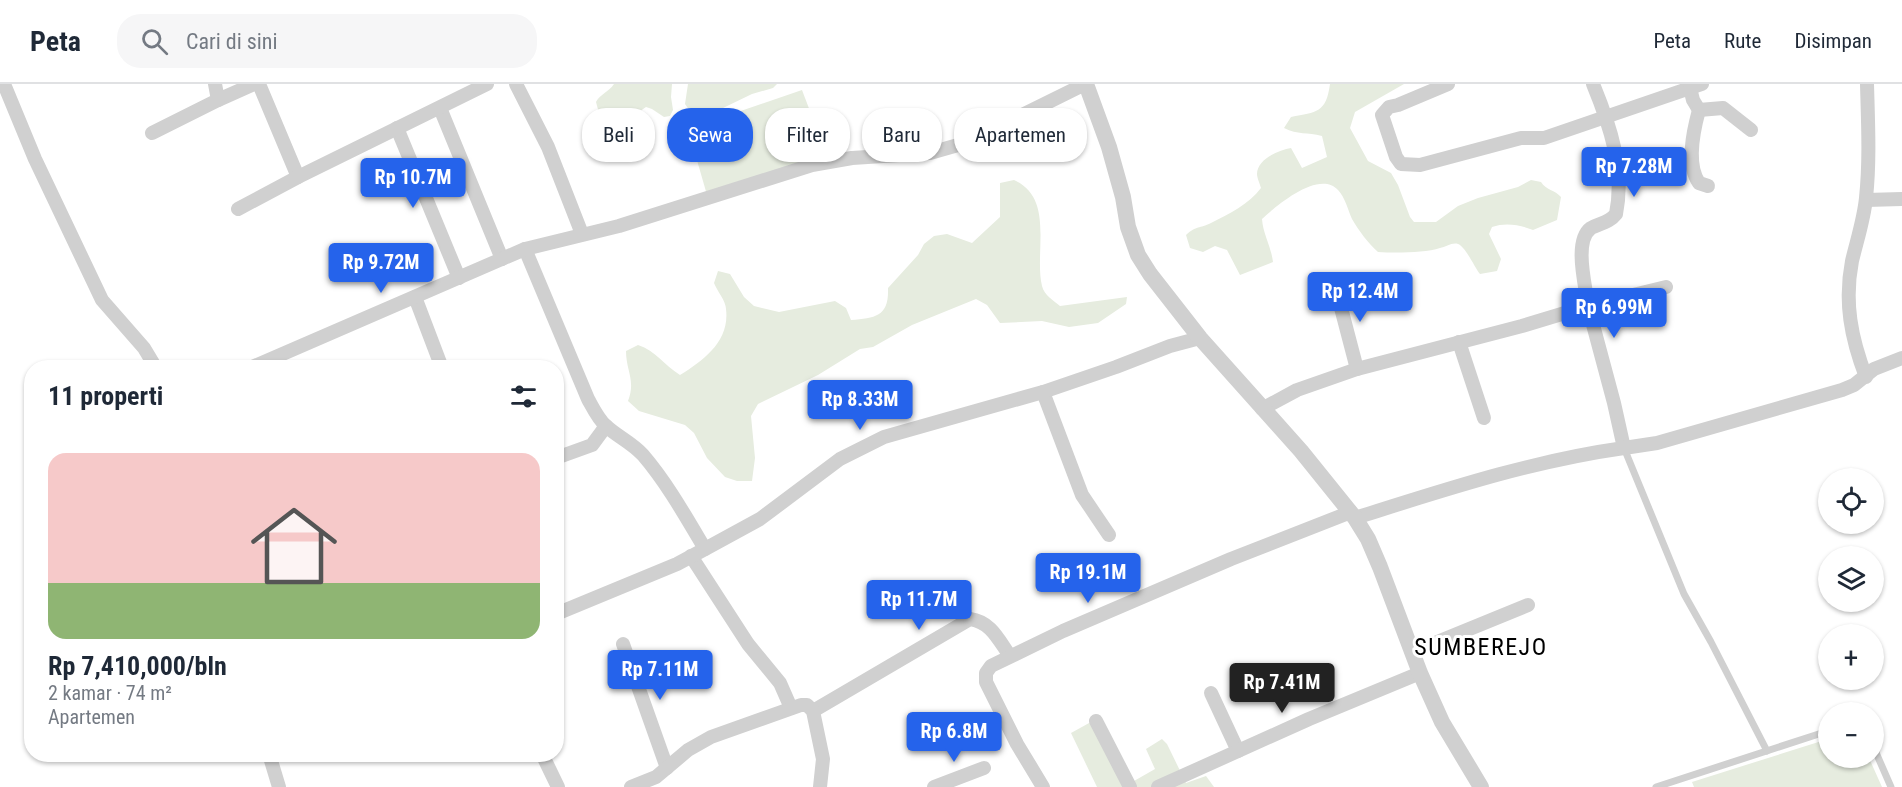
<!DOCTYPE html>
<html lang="id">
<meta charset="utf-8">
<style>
body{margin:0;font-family:"Roboto Condensed",sans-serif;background:#f6f6f7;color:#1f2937;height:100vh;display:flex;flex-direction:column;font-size:22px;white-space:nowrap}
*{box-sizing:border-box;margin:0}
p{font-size:20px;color:#747a83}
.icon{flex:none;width:33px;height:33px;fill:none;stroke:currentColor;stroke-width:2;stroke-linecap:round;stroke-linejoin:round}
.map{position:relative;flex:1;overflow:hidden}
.drawer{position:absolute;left:24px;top:276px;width:540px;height:402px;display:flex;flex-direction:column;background:#fff;border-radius:24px;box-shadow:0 2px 4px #0004}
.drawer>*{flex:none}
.hud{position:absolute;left:582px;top:24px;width:570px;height:54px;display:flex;gap:12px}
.controls{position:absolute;left:1818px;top:384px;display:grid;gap:12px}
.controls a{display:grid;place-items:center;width:66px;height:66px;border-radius:50%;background:#fff;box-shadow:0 2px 4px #0004;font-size:30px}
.price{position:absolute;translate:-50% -51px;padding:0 14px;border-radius:6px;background:#2563eb;color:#fff;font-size:20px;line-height:39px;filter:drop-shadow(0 2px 3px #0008)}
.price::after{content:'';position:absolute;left:50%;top:36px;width:18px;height:14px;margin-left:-9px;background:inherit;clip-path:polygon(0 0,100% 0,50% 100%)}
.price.active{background:#222;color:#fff}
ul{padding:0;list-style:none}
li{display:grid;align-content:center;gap:12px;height:318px;padding:0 24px}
li span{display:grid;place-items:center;height:186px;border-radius:18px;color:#555}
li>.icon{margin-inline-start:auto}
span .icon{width:108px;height:108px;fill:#fffc;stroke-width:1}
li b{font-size:26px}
h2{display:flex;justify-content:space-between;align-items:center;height:72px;padding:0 24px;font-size:26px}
.pill{padding:0 21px;border-radius:24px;background:#fff;box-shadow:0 2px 4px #0004;font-size:21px;line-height:54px}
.pill.active{background:#2563eb;color:#fff}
header{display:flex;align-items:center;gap:36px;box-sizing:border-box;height:84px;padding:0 30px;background:#fff;border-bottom:2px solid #e0e1e3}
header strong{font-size:28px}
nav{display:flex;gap:33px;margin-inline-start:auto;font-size:21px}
.search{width:420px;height:54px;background:#f6f6f7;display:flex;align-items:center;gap:15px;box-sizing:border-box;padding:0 21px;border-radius:24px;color:#747a83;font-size:22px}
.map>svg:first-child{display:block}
</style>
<header>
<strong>Peta</strong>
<div class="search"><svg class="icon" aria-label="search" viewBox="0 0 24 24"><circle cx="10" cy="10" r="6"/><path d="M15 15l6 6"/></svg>Cari di sini</div>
<nav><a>Peta</a><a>Rute</a><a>Disimpan</a></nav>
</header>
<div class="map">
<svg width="1902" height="703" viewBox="0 0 1902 703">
<rect width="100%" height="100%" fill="#fff"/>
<!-- green -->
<g fill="#e6ecdf">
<path d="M614 0H672L671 13 673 26 670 32 664 33 652 25 646 23 636 30 634 36 645 53 647 68 636 74 620 76 609 68C608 51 600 35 596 18 600 10 609 8 614 0Z"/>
<polygon points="688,0 777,0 773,4 752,10 723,24 694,33 685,20"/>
<path d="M1330 0H1404L1355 28 1350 44 1368 77 1391 89 1398 101 1410 133 1414 138H1436L1458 122 1478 114 1518 103 1531 96 1541 98C1546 106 1555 106 1561 113L1557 136 1533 146C1520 141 1506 138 1492 143L1489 150 1501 175 1497 187 1480 190C1475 184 1465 162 1458 160 1452 158 1446 163 1440 164 1425 169 1395 169 1378 168 1368 159 1359 147 1352 135 1348 126 1345 113 1338 106 1319 85 1276 122 1262 135 1263 150 1271 162 1273 178L1240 191 1227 166 1215 162 1203 168 1190 164 1186 151C1197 141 1199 145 1211 139 1229 130 1249 120 1261 104 1260 100 1257 94 1257 90 1257 75 1279 66 1291 64L1302 84 1327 73 1322 52C1307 48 1298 51 1284 44L1291 33C1317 28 1326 29 1330 0Z"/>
<polygon points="802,6 827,72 707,111 688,45"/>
<path d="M1014 96C1055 114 1034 168 1042 202 1044 211 1054 217 1060 222L1127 213 1126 220 1098 239 1069 243 1042 237 1000 239 987 221 976 215 912 241 873 263 860 265 818 291 758 320 751 332 755 374 752 397H737L725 393 707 374 694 349 685 341 639 327 628 317C636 296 626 287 626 267L638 261C656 267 664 281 680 291 704 276 730 257 726 225 726 217 717 207 714 199L718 187 730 190 744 213 754 222 779 228 835 217 846 224 851 236C876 234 889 232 888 204L918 171 924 160 934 152 947 150 972 159 1000 133V99Z"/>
<polygon points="1100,633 1134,697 1155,685 1146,665 1162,655 1167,660 1186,699 1206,692 1214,703 1097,703 1071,649"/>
<polygon points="1828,655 1828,674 1869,674 1882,703 1694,703 1692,698"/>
</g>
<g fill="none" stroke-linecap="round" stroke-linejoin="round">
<!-- service -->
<g stroke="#d0d0d0" stroke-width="7">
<polyline points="1624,364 1684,510 1711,558 1767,667"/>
<polyline points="1874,664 1891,703"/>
<polyline points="1656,703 1828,647"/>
</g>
<!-- minor -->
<g stroke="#d0d0d0" stroke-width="14">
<polyline points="4,0 35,75 102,216 144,264 156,284"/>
<polyline points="259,0 298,93"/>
<polyline points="516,0 548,63 582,150"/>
<polyline points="1448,0 1398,21 1389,23 1382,31 1396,73 1401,80 1420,81 1521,54 1544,54 1702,0"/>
<path d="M1593 0C1610 41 1625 86 1616 130 1609 139 1600 139 1591 144 1573 157 1586 203 1588 222L1666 203"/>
<polyline points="1690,4 1693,16 1699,26 1723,24 1751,46"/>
<polyline points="218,16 254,0"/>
<polyline points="440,24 502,175"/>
<path d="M1699 26C1693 48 1686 80 1699 99L1708 102"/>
<polyline points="397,44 459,194"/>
<polyline points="152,49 218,16 215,0"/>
<polyline points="1866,116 1902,115"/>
<polyline points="238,125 298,93 487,0"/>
<path d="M525 165 588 315C593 324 598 335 606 342 618 353 631 358 643 371 667 399 686 433 705 465"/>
<polyline points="1335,201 1357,285"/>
<polyline points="415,213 442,284"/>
<polyline points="1459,258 1484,334"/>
<polyline points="250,284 525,165 619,142 812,81 852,74 930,69 958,61 992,46 1085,0"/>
<path d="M1866 293C1851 254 1844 218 1852 177 1857 156 1864 135 1866 114 1870 76 1868 38 1867 0"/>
<polyline points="1043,308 1082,411 1109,451"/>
<path d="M1262 325 1297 306 1357 285 1522 242 1588 222 1614 319 1624 364C1531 377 1444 406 1355 434"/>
<polyline points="1624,364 1657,359 1842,306 1854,301 1874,285 1902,274"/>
<polyline points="556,374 592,361 606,342"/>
<polyline points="691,472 748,560 780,599 791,624"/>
<polyline points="556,530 677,480 705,465 760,435 840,375 884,353 1043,308 1116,283 1170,262 1200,254"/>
<polyline points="623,560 667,684"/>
<polyline points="1413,568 1528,521"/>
<polyline points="1211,609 1238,667"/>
<path d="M813 627 970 535C991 538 998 555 1010 572"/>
<polyline points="1096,637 1130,703"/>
<polyline points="269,670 279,703"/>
<polyline points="542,670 558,703"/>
<polyline points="631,703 656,693 688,666 711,653 801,621 807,621 813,627 823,675 820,703"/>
<polyline points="934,703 984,684"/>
<polyline points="1043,703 1017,660 986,598 986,589 991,582 1063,547 1231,475 1351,428"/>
<polyline points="1158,703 1309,635 1420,589"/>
</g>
<!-- tertiary -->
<polyline stroke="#d0d0d0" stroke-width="16" points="1086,0 1109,63 1123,113 1128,143 1138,171 1150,190 1200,254 1301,367 1355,434 1368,455 1380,483 1420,589 1442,638 1481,703"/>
</g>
<g text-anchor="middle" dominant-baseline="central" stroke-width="6" stroke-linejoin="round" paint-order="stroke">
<!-- quarter labels -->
<g font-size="24" letter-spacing="1.5" fill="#000" stroke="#fff">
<text x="1481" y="563">SUMBEREJO</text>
</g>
</g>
</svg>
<div class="controls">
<a><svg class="icon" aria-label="locate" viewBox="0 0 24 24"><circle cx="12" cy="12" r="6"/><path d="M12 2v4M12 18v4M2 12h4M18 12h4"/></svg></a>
<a><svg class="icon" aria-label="layers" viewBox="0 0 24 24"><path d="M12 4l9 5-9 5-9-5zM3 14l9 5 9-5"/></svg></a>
<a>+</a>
<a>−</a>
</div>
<b class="price" style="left:1634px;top:114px">Rp 7.28M</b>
<b class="price" style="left:413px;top:125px">Rp 10.7M</b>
<b class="price" style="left:381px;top:210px">Rp 9.72M</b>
<b class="price" style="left:1360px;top:239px">Rp 12.4M</b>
<b class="price" style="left:1614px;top:255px">Rp 6.99M</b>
<b class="price" style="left:860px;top:347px">Rp 8.33M</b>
<b class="price" style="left:1088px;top:520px">Rp 19.1M</b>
<b class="price" style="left:919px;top:547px">Rp 11.7M</b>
<b class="price" style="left:660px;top:617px">Rp 7.11M</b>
<b class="price active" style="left:1282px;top:630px">Rp 7.41M</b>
<b class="price" style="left:954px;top:679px">Rp 6.8M</b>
<div class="hud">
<a class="pill">Beli</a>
<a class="pill active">Sewa</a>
<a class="pill">Filter</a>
<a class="pill">Baru</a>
<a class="pill">Apartemen</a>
</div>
<section class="drawer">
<h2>11 properti<svg class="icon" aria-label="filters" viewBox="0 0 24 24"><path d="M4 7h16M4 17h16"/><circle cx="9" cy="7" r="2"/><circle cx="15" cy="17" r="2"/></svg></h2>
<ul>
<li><span style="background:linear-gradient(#f6c9c9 70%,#8fb573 0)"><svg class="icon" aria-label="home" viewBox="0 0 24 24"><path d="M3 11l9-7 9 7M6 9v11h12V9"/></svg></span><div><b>Rp 7,410,000/bln</b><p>2 kamar · 74 m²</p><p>Apartemen</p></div></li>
</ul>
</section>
</div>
